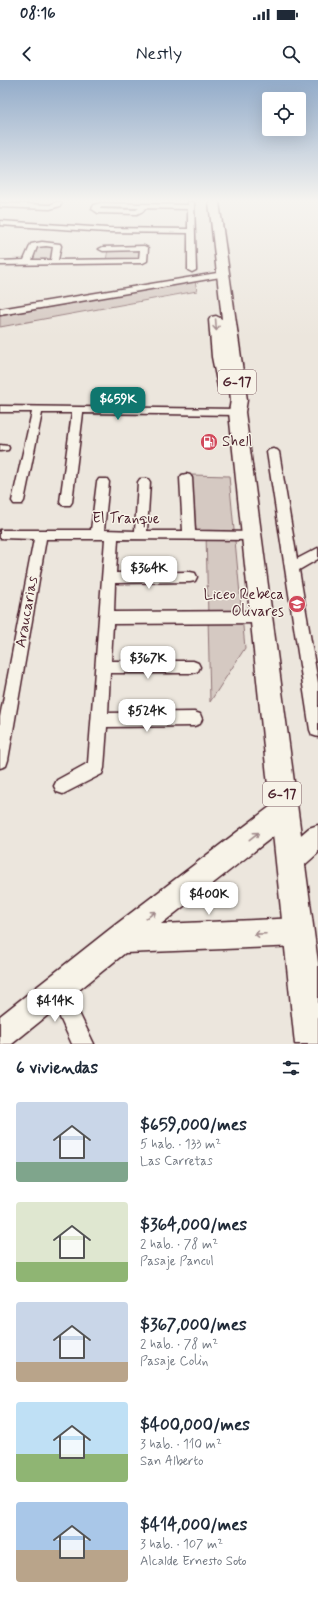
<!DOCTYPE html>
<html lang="es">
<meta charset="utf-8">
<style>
body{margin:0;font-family:Mynerve,sans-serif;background:#f2f2f3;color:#1f2937;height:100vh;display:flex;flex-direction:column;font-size:15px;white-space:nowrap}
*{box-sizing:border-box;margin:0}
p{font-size:13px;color:#747a83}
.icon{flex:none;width:22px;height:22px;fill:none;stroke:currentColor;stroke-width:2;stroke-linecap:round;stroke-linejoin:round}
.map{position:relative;height:964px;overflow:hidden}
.side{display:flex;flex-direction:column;background:#fff;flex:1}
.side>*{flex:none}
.buttons{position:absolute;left:262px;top:12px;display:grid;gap:8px}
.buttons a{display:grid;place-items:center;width:44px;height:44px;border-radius:4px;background:#fff;box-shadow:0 4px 16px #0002;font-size:20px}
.price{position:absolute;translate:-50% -34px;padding:0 9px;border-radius:8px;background:#fff;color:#222;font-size:13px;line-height:26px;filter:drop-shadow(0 1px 2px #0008)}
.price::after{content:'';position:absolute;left:50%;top:24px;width:12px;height:9px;margin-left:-6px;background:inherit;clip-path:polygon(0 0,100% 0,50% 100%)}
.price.current{background:#0f766e;color:#fff}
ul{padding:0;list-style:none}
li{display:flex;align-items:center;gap:12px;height:100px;padding:0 16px}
li span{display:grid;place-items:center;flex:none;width:112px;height:80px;border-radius:4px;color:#555}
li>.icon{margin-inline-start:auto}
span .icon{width:48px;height:48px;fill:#fffc;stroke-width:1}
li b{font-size:17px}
h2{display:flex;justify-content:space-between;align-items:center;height:48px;padding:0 16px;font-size:17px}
.status{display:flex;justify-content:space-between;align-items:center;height:28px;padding:0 20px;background:#fff;direction:ltr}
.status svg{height:11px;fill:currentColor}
header{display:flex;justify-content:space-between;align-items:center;height:52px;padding:0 16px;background:#fff;font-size:18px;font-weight:600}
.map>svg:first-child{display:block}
</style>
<div class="status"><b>08:16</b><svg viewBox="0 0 49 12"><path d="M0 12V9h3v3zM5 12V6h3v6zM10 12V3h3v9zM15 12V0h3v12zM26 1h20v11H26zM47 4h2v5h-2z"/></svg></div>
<header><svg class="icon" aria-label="back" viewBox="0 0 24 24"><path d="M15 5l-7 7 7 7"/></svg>Nestly<svg class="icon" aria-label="search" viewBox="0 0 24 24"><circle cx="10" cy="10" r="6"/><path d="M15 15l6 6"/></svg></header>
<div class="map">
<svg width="318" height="964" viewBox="0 0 318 964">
<rect width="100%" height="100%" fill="#ece6dd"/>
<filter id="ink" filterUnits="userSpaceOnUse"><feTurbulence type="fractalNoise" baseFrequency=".025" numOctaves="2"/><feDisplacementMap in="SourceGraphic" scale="8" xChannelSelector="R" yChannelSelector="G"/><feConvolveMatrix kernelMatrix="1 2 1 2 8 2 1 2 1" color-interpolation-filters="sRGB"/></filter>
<g filter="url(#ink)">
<!-- green -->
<g fill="#d5c9c2" stroke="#907476">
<polygon points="38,166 54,166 51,180 33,180"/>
<polygon points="108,170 140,170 140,179 106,180"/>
<polygon points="195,201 197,211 0,247 0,236"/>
<polygon points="192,395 229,396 245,568 210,622 206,453 196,451"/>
</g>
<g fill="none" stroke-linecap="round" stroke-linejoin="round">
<defs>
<g id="street">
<polygon points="56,122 62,122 60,126 50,129 0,127 0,123 50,125"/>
<path d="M188 122H194L196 190 192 192 188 190V153L107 152 0 145V141L107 148 188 149V129L145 128 143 131 137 134 98 133 92 129 94 125 100 123 188 125ZM100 127 139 128 136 130 100 129Z"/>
<path d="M42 162 60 164 61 166 58 180 139 179 140 170 103 171 99 169 103 167 144 166 148 168 147 181 143 183 0 185V181L24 180 31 164ZM46 166 53 167 51 180H32L37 167Z"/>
<polygon points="223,192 226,192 226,196 0,235 0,229"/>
<polygon points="0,326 237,329 242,332 237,335 83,333 72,422 70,425 62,425 60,422 72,333 42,333 24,421 22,424 14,424 12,421 32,332 0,332"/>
<polygon points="0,365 8,366 9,368 8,370 0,371"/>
<polygon points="273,369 277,370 279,372 297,479 318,468 318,479 299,490 318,603 318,657 312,655 310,650 267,372 269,370"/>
<polygon points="186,394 190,395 192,398 195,451 251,452 255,453 257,456 255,459 251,460 118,459 116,493 190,492 195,493 197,497 195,501 190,502 115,503 114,532 261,531 266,533 268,537 266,541 261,543 113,544 111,581 193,581 198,583 200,587 198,591 193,593 110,593 108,633 194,632 200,634 202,639 200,644 194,646 107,647 104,688 102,694 63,714 57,712 54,706 57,700 88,683 105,459 46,459 8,680 6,686 0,688 0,637 34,459 0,458 0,450 91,450 97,402 99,399 107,399 109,402 104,450 135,451 138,402 140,399 148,399 150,402 147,451 183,451 180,398 182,395"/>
<polygon points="57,899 64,902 94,964 72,964 47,909 50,902"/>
</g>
<g id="secondary">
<polygon points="284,720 293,723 296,732 293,741 161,844 299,838 309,842 313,852 309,862 299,866 125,873 12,964 0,964 0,936 110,849 275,723"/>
<polygon points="318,745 318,773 299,790 290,794 281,790 277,781 281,772 309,748"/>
</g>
<polygon id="primary" points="209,122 219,122 247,320 245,332 318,883 318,964 295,964 229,332 231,320 230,311 221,310 218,307 212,277 209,240 211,237 216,236 222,239"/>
</defs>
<!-- street casing -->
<use href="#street" stroke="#4a1f2b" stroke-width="3"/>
<!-- secondary casing -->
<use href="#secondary" stroke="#4a1f2b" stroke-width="3"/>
<!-- primary casing -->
<use href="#primary" stroke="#4a1f2b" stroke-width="3"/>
<!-- street -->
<use href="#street" fill="#f7f3e8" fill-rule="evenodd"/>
<!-- secondary -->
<use href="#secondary" fill="#f7f3e8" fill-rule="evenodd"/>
<!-- primary -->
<use href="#primary" fill="#f7f3e8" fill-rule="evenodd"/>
</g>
<!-- one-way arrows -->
<defs><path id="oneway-shaft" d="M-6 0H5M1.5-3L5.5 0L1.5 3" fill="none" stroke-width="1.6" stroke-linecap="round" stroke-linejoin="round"/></defs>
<g stroke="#a0898a">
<use href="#oneway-shaft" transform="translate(216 245) rotate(86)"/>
<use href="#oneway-shaft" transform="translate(254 756) rotate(-38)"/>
<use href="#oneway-shaft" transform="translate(151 835) rotate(-38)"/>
<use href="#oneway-shaft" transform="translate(260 854) rotate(178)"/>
</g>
</g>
<!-- sky -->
<linearGradient id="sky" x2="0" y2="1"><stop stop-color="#93acca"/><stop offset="0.47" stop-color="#f6f4f0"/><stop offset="1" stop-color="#f6f4f0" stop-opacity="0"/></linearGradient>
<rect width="318" height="257" fill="url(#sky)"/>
<!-- icons -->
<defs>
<symbol id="fuel-disc" viewBox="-11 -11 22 22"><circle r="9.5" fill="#d1495b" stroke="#f7f3e8"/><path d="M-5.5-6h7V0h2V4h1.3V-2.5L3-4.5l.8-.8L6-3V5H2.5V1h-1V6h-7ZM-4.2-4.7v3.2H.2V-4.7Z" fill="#fff"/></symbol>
<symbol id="school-disc" viewBox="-11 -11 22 22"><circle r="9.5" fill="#d1495b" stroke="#f7f3e8"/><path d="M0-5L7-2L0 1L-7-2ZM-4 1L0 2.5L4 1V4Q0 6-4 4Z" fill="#fff"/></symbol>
</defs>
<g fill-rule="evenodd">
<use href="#fuel-disc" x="199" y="352" width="20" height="20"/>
<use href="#school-disc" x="287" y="514" width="20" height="20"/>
</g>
<g text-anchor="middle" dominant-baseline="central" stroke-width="3" stroke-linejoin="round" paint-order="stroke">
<!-- shield labels -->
<g fill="#f7f3e8" stroke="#7e5f64" stroke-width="1">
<rect x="218" y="290" width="38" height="24" rx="3"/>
<rect x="263" y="702" width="38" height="24" rx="3"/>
</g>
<g font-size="14" font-weight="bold" fill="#4a1f2b">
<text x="237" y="302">G-17</text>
<text x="282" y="714">G-17</text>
</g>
<!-- poi labels -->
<g font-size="15" fill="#4a1f2b" stroke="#f7f3e8" text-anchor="start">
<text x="222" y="362">Shell</text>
<text x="284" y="515" text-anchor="end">Liceo Rebeca<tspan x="284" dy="17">Olivares</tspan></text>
</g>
<!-- street labels -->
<g font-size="15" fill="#4a1f2b" stroke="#f7f3e8">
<text x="126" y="439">El Tranque</text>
<text transform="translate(27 532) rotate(-80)">Araucarias</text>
</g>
</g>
</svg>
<div class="buttons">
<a><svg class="icon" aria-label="locate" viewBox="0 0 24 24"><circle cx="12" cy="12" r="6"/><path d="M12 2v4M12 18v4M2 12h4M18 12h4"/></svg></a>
</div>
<b class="price current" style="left:118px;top:341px">$659K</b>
<b class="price" style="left:149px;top:510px">$364K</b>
<b class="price" style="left:148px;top:600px">$367K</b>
<b class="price" style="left:147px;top:653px">$524K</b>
<b class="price" style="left:209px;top:836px">$400K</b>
<b class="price" style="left:55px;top:943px">$414K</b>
</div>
<section class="side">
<h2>6 viviendas<svg class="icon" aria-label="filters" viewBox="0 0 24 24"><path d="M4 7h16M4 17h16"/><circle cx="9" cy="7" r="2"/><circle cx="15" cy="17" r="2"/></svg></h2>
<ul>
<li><span style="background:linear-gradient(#c9d6e8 75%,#7fa58c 0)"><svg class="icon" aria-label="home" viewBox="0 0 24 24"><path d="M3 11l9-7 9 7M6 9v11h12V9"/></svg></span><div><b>$659,000/mes</b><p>5 hab. · 133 m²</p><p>Las Carretas</p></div></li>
<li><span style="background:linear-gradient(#dfe7d0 75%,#8fb573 0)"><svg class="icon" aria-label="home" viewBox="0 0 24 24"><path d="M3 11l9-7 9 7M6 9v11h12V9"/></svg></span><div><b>$364,000/mes</b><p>2 hab. · 78 m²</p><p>Pasaje Pancul</p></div></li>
<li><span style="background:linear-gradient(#c9d6e8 75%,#b9a48a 0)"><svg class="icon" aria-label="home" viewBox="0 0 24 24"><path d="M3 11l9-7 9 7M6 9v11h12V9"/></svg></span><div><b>$367,000/mes</b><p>2 hab. · 78 m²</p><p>Pasaje Colin</p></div></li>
<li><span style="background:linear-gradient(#bfe0f5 65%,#8fb573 0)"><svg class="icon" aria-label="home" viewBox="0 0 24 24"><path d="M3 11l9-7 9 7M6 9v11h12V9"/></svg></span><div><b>$400,000/mes</b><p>3 hab. · 110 m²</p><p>San Alberto</p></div></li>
<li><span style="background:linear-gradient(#a9c7e8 60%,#b9a48a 0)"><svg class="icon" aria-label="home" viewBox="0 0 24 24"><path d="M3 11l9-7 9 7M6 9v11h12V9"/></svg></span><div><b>$414,000/mes</b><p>3 hab. · 107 m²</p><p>Alcalde Ernesto Soto</p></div></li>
</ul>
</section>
